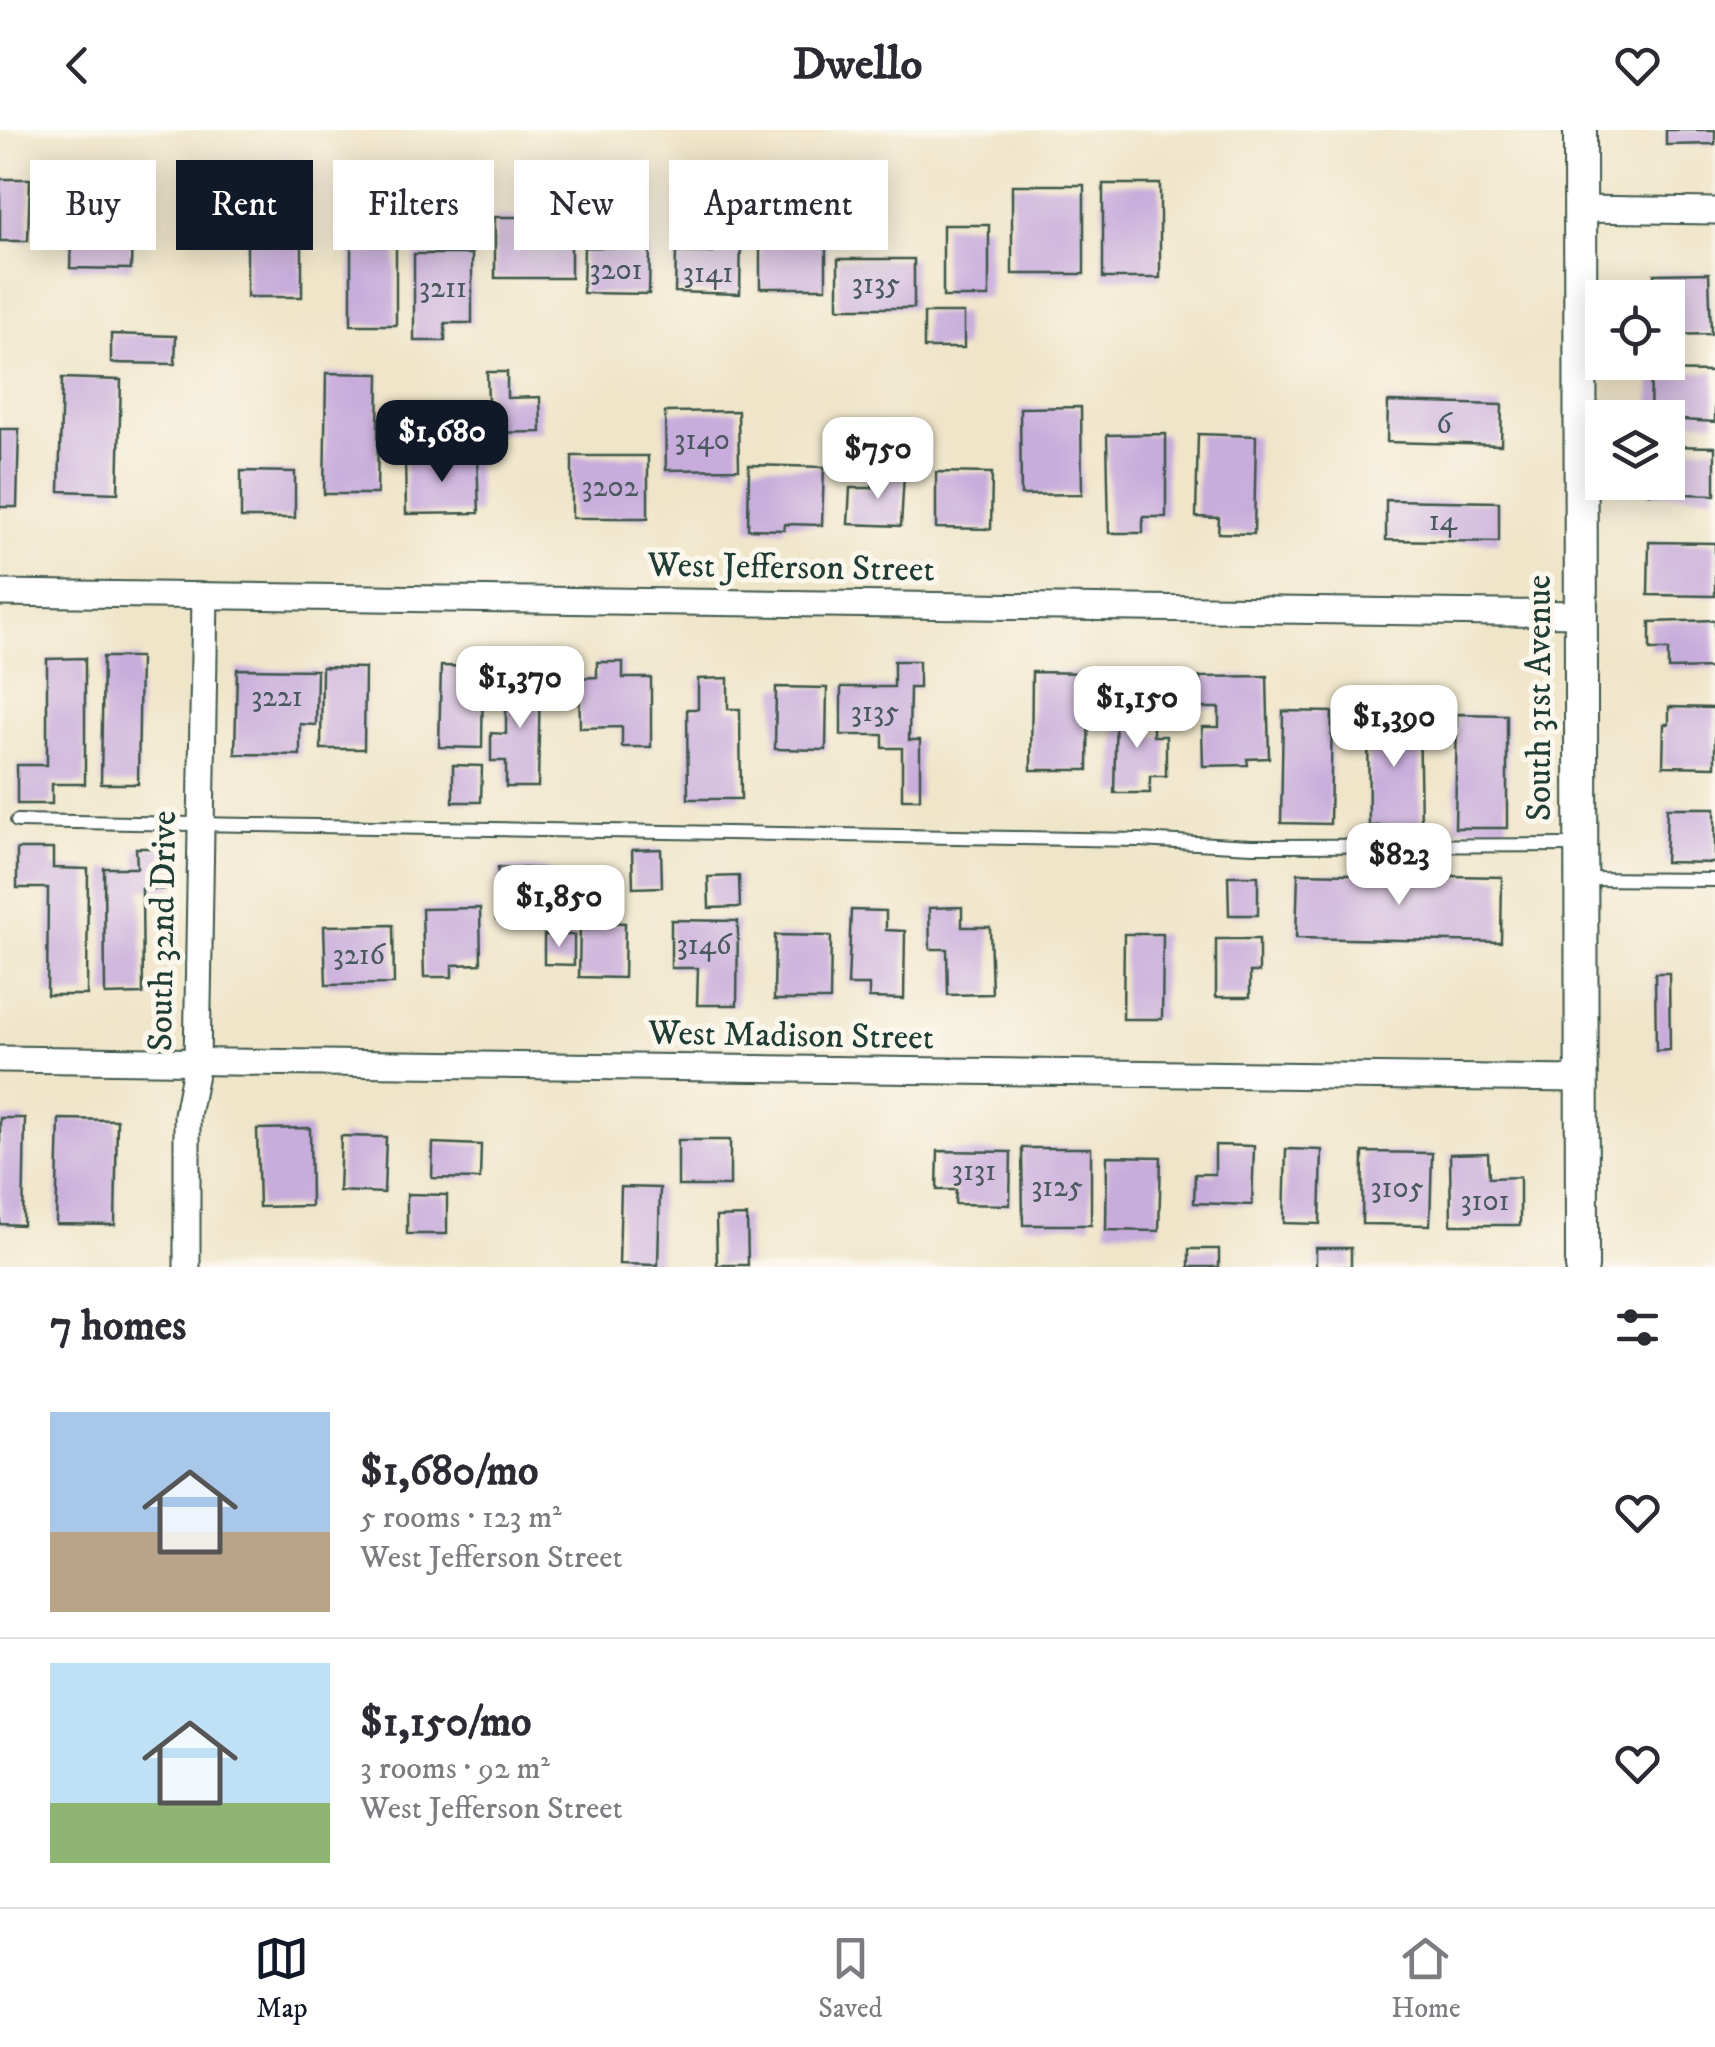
<!DOCTYPE html>
<meta charset="utf-8">
<style>
body{margin:0;font-family:"IM FELL DW Pica",serif;background:#f7f7f7;color:#2b2b33;height:100vh;display:flex;flex-direction:column;font-size:38px;white-space:nowrap}
*{box-sizing:border-box;margin:0}
p{font-size:32px;color:#7c7c81}
.icon{flex:none;width:55px;height:55px;fill:none;stroke:currentColor;stroke-width:2;stroke-linecap:round;stroke-linejoin:round}
.map{position:relative;height:1137px;overflow:hidden}
.side{display:flex;flex-direction:column;background:#fff;flex:1}
.side>*{flex:none}
.guide{position:absolute;left:30px;top:30px;width:1000px;height:90px;display:flex;gap:20px}
.controls{position:absolute;left:1585px;top:150px;display:grid;gap:20px}
.controls a{display:grid;place-items:center;width:100px;height:100px;border-radius:0px;background:#fff;box-shadow:0 5px 25px #0003;font-size:50px}
.price{position:absolute;translate:-50% -85px;padding:0 22px;border-radius:20px;background:#fff;color:#222;font-size:32px;line-height:65px;filter:drop-shadow(0 2px 5px #0008)}
.price::after{content:'';position:absolute;left:50%;top:60px;width:30px;height:22px;margin-left:-15px;background:inherit;clip-path:polygon(0 0,100% 0,50% 100%)}
.price.on{background:#111827;color:#fff}
ul{padding:0;list-style:none}
li{display:flex;align-items:center;gap:30px;height:250px;padding:0 50px}
li+li{border-top:2px solid #e1e1e2}
li span{display:grid;place-items:center;flex:none;width:280px;height:200px;border-radius:0px;color:#555}
li>.icon{margin-inline-start:auto}
span .icon{width:120px;height:120px;fill:#fffc;stroke-width:1}
li b{font-size:42px}
h2{display:flex;justify-content:space-between;align-items:center;height:120px;padding:0 50px;font-size:42px}
.chip{padding:0 35px;border-radius:0px;background:#fff;box-shadow:0 5px 25px #0003;font-size:35px;line-height:90px}
.chip.on{background:#111827;color:#fff}
header{display:flex;justify-content:space-between;align-items:center;height:130px;padding:0 50px;background:#fff;font-size:45px;font-weight:700}
.tabs{display:flex;justify-content:space-around;align-items:center;height:140px;border-top:2px solid #e1e1e2;background:#fff;font-size:28px;color:#7c7c81}
.tabs a{display:grid;justify-items:center;gap:5px}
.tabs .on{color:#111827}
.map>svg:first-child{display:block}
</style>
<header><svg class="icon" aria-label="back" viewBox="0 0 24 24"><path d="M15 5l-7 7 7 7"/></svg>Dwello<svg class="icon" aria-label="heart" viewBox="0 0 24 24"><path d="M12 20l-8-8c-3-5 5-10 8-4 3-6 11-1 8 4z"/></svg></header>
<div class="map">
<svg width="1715" height="1137" viewBox="0 0 1715 1137">
<rect width="100%" height="100%" fill="#fbf7ec"/>
<filter id="ink" filterUnits="userSpaceOnUse"><feTurbulence type="fractalNoise" baseFrequency=".01" numOctaves="2"/><feDisplacementMap in="SourceGraphic" scale="20" xChannelSelector="R" yChannelSelector="G"/><feConvolveMatrix kernelMatrix="1 2 1 2 8 2 1 2 1" color-interpolation-filters="sRGB"/></filter>
<filter id="wash" filterUnits="userSpaceOnUse"><feTurbulence type="fractalNoise" baseFrequency=".0048" numOctaves="4" result="noise"/><feDisplacementMap in="SourceGraphic" scale="40" xChannelSelector="R" yChannelSelector="G"/><feGaussianBlur stdDeviation="2.25" result="paint"/><feColorMatrix in="noise" values="0 0 0 0 0 0 0 0 0 0 0 0 0 0 0 0 0 1.4 0 .05"/><feComposite in="paint" operator="in"/></filter>
<g filter="url(#wash)">
<rect width="100%" height="100%" fill="#efe5c9"/>
<g id="blocks">
<!-- building -->
<g fill="#c8acdb">
<polygon points="1666,0 1715,0 1715,14 1666,15"/>
<polygon points="0,49 30,49 28,111 0,111"/>
<rect x="1103" y="54" width="57" height="94"/>
<rect x="1012" y="55" width="72" height="89"/>
<rect x="348" y="56" width="49" height="44"/>
<polygon points="72,80 98,80 97,100 132,101 131,139 70,138"/>
<rect x="495" y="87" width="76" height="61"/>
<rect x="247" y="91" width="55" height="76"/>
<rect x="943" y="95" width="46" height="72"/>
<polygon points="713,101 741,102 740,164 675,162 676,122 713,123"/>
<rect x="351" y="107" width="45" height="88"/>
<rect x="760" y="108" width="66" height="50"/>
<polygon points="584,117 650,118 649,164 583,163"/>
<polygon points="414,124 472,124 472,193 445,193 445,211 414,211"/>
<rect x="838" y="129" width="76" height="49"/>
<polygon points="1709,143 1711,204 1668,205 1668,168 1655,168 1654,144"/>
<rect x="924" y="183" width="40" height="35"/>
<polygon points="111,204 176,206 175,234 111,233"/>
<polygon points="1651,241 1715,242 1715,292 1650,288"/>
<polygon points="487,242 507,242 507,268 540,267 541,302 489,303"/>
<polygon points="326,243 379,244 377,364 324,364"/>
<polygon points="62,248 121,250 118,363 59,361"/>
<polygon points="1388,272 1502,275 1501,315 1387,312"/>
<polygon points="1081,277 1082,364 1021,365 1020,278"/>
<polygon points="738,281 739,339 666,340 665,282"/>
<polygon points="0,299 19,299 17,377 0,377"/>
<polygon points="1166,304 1166,387 1143,387 1143,403 1109,403 1107,305"/>
<polygon points="1198,304 1256,306 1254,404 1218,403 1219,388 1196,387"/>
<polygon points="1668,316 1715,317 1715,365 1648,363 1648,352 1668,352"/>
<polygon points="477,325 479,383 406,384 405,326"/>
<rect x="572" y="326" width="76" height="62"/>
<polygon points="749,335 824,337 822,395 785,394 784,400 748,399"/>
<polygon points="241,341 295,342 295,388 241,388"/>
<polygon points="936,342 992,343 991,399 936,398"/>
<polygon points="873,343 904,344 901,396 848,394 850,358 872,358"/>
<polygon points="1386,370 1499,372 1499,412 1386,410"/>
<polygon points="1649,412 1715,413 1715,466 1648,465"/>
<polygon points="1715,490 1715,538 1668,539 1668,520 1650,520 1650,492"/>
<polygon points="103,527 140,527 138,654 101,654"/>
<polygon points="85,528 85,654 52,654 52,674 17,674 17,635 47,635 47,529"/>
<polygon points="894,531 919,531 919,558 910,558 909,610 920,610 920,669 902,669 902,618 883,618 883,605 841,605 841,557 894,557"/>
<polygon points="597,532 623,532 623,548 651,548 651,617 622,617 622,597 580,598 579,548 597,547"/>
<polygon points="441,536 483,537 482,618 439,617"/>
<polygon points="322,537 365,538 364,619 321,619"/>
<polygon points="237,539 317,540 316,595 300,594 300,625 235,624"/>
<polygon points="1032,542 1089,543 1088,640 1031,640"/>
<polygon points="506,543 540,544 538,657 506,657 506,631 491,631 491,603 506,604"/>
<polygon points="1267,546 1269,628 1247,629 1248,635 1203,636 1202,597 1219,597 1219,578 1200,578 1200,547"/>
<polygon points="728,548 728,579 740,579 741,669 688,669 687,579 698,579 698,549"/>
<polygon points="776,557 827,558 826,620 775,619"/>
<polygon points="1669,577 1715,578 1715,637 1663,636 1664,594 1669,594"/>
<polygon points="1116,578 1153,579 1153,606 1166,606 1166,646 1150,646 1150,663 1114,663"/>
<polygon points="1283,581 1332,582 1330,694 1281,693"/>
<polygon points="1419,583 1421,695 1369,696 1368,584"/>
<polygon points="1457,584 1507,585 1507,698 1455,698"/>
<polygon points="453,635 482,636 481,672 453,672"/>
<polygon points="1667,678 1715,678 1715,733 1665,732"/>
<polygon points="136,718 173,718 173,759 142,759 143,864 105,865 104,738 137,738"/>
<polygon points="17,719 53,719 53,738 88,739 87,865 47,865 48,758 17,758"/>
<polygon points="661,719 662,757 633,758 632,720"/>
<polygon points="498,737 549,739 547,791 496,790"/>
<polygon points="1298,743 1502,747 1501,812 1296,808"/>
<polygon points="739,746 740,777 709,778 708,747"/>
<polygon points="1228,746 1258,746 1258,785 1229,785"/>
<polygon points="962,777 962,797 990,797 992,864 948,865 947,819 930,819 929,778"/>
<polygon points="480,778 481,834 452,835 452,847 424,847 422,779"/>
<polygon points="851,780 886,781 886,800 905,801 904,869 869,868 869,855 848,855"/>
<polygon points="671,790 738,791 737,875 697,875 698,838 671,838"/>
<polygon points="580,791 625,793 624,848 579,847"/>
<polygon points="393,795 394,854 326,855 324,796"/>
<polygon points="1124,804 1163,804 1162,889 1123,889"/>
<polygon points="544,805 574,805 574,835 544,834"/>
<polygon points="775,805 831,806 830,870 774,870"/>
<polygon points="1216,809 1259,809 1259,842 1250,842 1250,867 1216,867"/>
<polygon points="1655,843 1669,843 1670,920 1656,921"/>
<polygon points="0,988 25,988 23,1095 0,1094"/>
<polygon points="59,989 117,990 115,1095 56,1094"/>
<polygon points="310,998 311,1076 259,1077 257,999"/>
<polygon points="341,1006 386,1007 384,1063 339,1061"/>
<rect x="678" y="1010" width="52" height="46"/>
<polygon points="433,1013 481,1015 480,1049 432,1048"/>
<polygon points="1215,1015 1254,1016 1252,1075 1194,1073 1195,1044 1215,1044"/>
<polygon points="1022,1018 1091,1018 1091,1095 1023,1095"/>
<polygon points="1286,1019 1322,1020 1320,1094 1284,1093"/>
<polygon points="938,1021 1011,1022 1010,1075 955,1074 956,1060 937,1060"/>
<polygon points="1363,1022 1432,1023 1430,1095 1362,1094"/>
<polygon points="1488,1023 1489,1048 1520,1047 1520,1095 1451,1095 1450,1024"/>
<polygon points="1107,1026 1161,1027 1159,1101 1106,1100"/>
<polygon points="621,1057 660,1058 658,1135 619,1134"/>
<polygon points="407,1064 447,1065 447,1104 407,1104"/>
<polygon points="747,1086 748,1135 717,1135 716,1087"/>
<rect x="1316" y="1118" width="35" height="19"/>
<rect x="1189" y="1119" width="30" height="18"/>
</g>
</g>
</g>
<g filter="url(#ink)">
<use href="#blocks" fill-opacity="0" stroke="#3e564a" stroke-width="2.5"/>
<g fill="none" stroke-linecap="round" stroke-linejoin="round">
<defs>
<g id="service">
<polyline points="17,691 1139,710 1252,716 1579,715"/>
<polyline points="1582,749 1715,750"/>
</g>
<g id="minor">
<polyline points="1580,79 1715,81"/>
<polyline points="0,463 1580,484"/>
<polyline points="0,929 1581,949"/>
<polyline points="187,1137 187,985 197,933 205,466"/>
</g>
<polyline id="tertiary" points="1580,0 1582,1137"/>
</defs>
<!-- service casing -->
<use href="#service" stroke="#3e564a" stroke-width="16"/>
<!-- minor casing -->
<use href="#minor" stroke="#3e564a" stroke-width="29"/>
<!-- tertiary casing -->
<use href="#tertiary" stroke="#3e564a" stroke-width="36"/>
<!-- service -->
<use href="#service" stroke="#fff" stroke-width="12"/>
<!-- minor -->
<use href="#minor" stroke="#fff" stroke-width="25"/>
<!-- tertiary -->
<use href="#tertiary" stroke="#fff" stroke-width="32"/>
</g>
</g>
<g text-anchor="middle" dominant-baseline="central" stroke-width="10" stroke-linejoin="round" paint-order="stroke">
<!-- number labels -->
<g font-size="30" fill="#49595e">
<text x="616" y="140">3201</text>
<text x="708" y="143">3141</text>
<text x="876" y="154">3135</text>
<text x="443" y="158">3211</text>
<text x="1444" y="294">6</text>
<text x="702" y="310">3140</text>
<text x="610" y="357">3202</text>
<text x="1443" y="391">14</text>
<text x="277" y="567">3221</text>
<text x="875" y="582">3135</text>
<text x="704" y="815">3146</text>
<text x="359" y="825">3216</text>
<text x="974" y="1041">3131</text>
<text x="1057" y="1057">3125</text>
<text x="1397" y="1058">3105</text>
<text x="1485" y="1071">3101</text>
</g>
<!-- street labels -->
<g font-size="35" fill="#1f3d34" stroke="#fbf7ec">
<text transform="translate(791 438) rotate(1)">West Jefferson Street</text>
<text transform="translate(1540 568) rotate(-90)">South 31st Avenue</text>
<text transform="translate(163 801) rotate(-89)">South 32nd Drive</text>
<text transform="translate(791 906) rotate(1)">West Madison Street</text>
</g>
</g>
</svg>
<div class="controls">
<a><svg class="icon" aria-label="locate" viewBox="0 0 24 24"><circle cx="12" cy="12" r="6"/><path d="M12 2v4M12 18v4M2 12h4M18 12h4"/></svg></a>
<a><svg class="icon" aria-label="layers" viewBox="0 0 24 24"><path d="M12 4l9 5-9 5-9-5zM3 14l9 5 9-5"/></svg></a>
</div>
<b class="price on" style="left:442px;top:355px">$1,680</b>
<b class="price" style="left:878px;top:372px">$750</b>
<b class="price" style="left:520px;top:601px">$1,370</b>
<b class="price" style="left:1137px;top:621px">$1,150</b>
<b class="price" style="left:1394px;top:640px">$1,390</b>
<b class="price" style="left:1399px;top:778px">$823</b>
<b class="price" style="left:559px;top:820px">$1,850</b>
<div class="guide">
<a class="chip">Buy</a>
<a class="chip on">Rent</a>
<a class="chip">Filters</a>
<a class="chip">New</a>
<a class="chip">Apartment</a>
</div>
</div>
<section class="side">
<h2>7 homes<svg class="icon" aria-label="filters" viewBox="0 0 24 24"><path d="M4 7h16M4 17h16"/><circle cx="9" cy="7" r="2"/><circle cx="15" cy="17" r="2"/></svg></h2>
<ul>
<li><span style="background:linear-gradient(#a9c7e8 60%,#b9a48a 0)"><svg class="icon" aria-label="home" viewBox="0 0 24 24"><path d="M3 11l9-7 9 7M6 9v11h12V9"/></svg></span><div><b>$1,680/mo</b><p>5 rooms · 123 m²</p><p>West Jefferson Street</p></div><svg class="icon" aria-label="heart" viewBox="0 0 24 24"><path d="M12 20l-8-8c-3-5 5-10 8-4 3-6 11-1 8 4z"/></svg></li>
<li><span style="background:linear-gradient(#bfe0f5 70%,#8fb573 0)"><svg class="icon" aria-label="home" viewBox="0 0 24 24"><path d="M3 11l9-7 9 7M6 9v11h12V9"/></svg></span><div><b>$1,150/mo</b><p>3 rooms · 92 m²</p><p>West Jefferson Street</p></div><svg class="icon" aria-label="heart" viewBox="0 0 24 24"><path d="M12 20l-8-8c-3-5 5-10 8-4 3-6 11-1 8 4z"/></svg></li>
</ul>
</section>
<nav class="tabs">
<a class="on"><svg class="icon" aria-label="map" viewBox="0 0 24 24"><path d="M3 6l6-2 6 2 6-2v14l-6 2-6-2-6 2zM9 4v14M15 6v14"/></svg>Map</a>
<a><svg class="icon" aria-label="saved" viewBox="0 0 24 24"><path d="M7 4h10v16l-5-4-5 4z"/></svg>Saved</a>
<a><svg class="icon" aria-label="home" viewBox="0 0 24 24"><path d="M3 11l9-7 9 7M6 9v11h12V9"/></svg>Home</a>
</nav>
